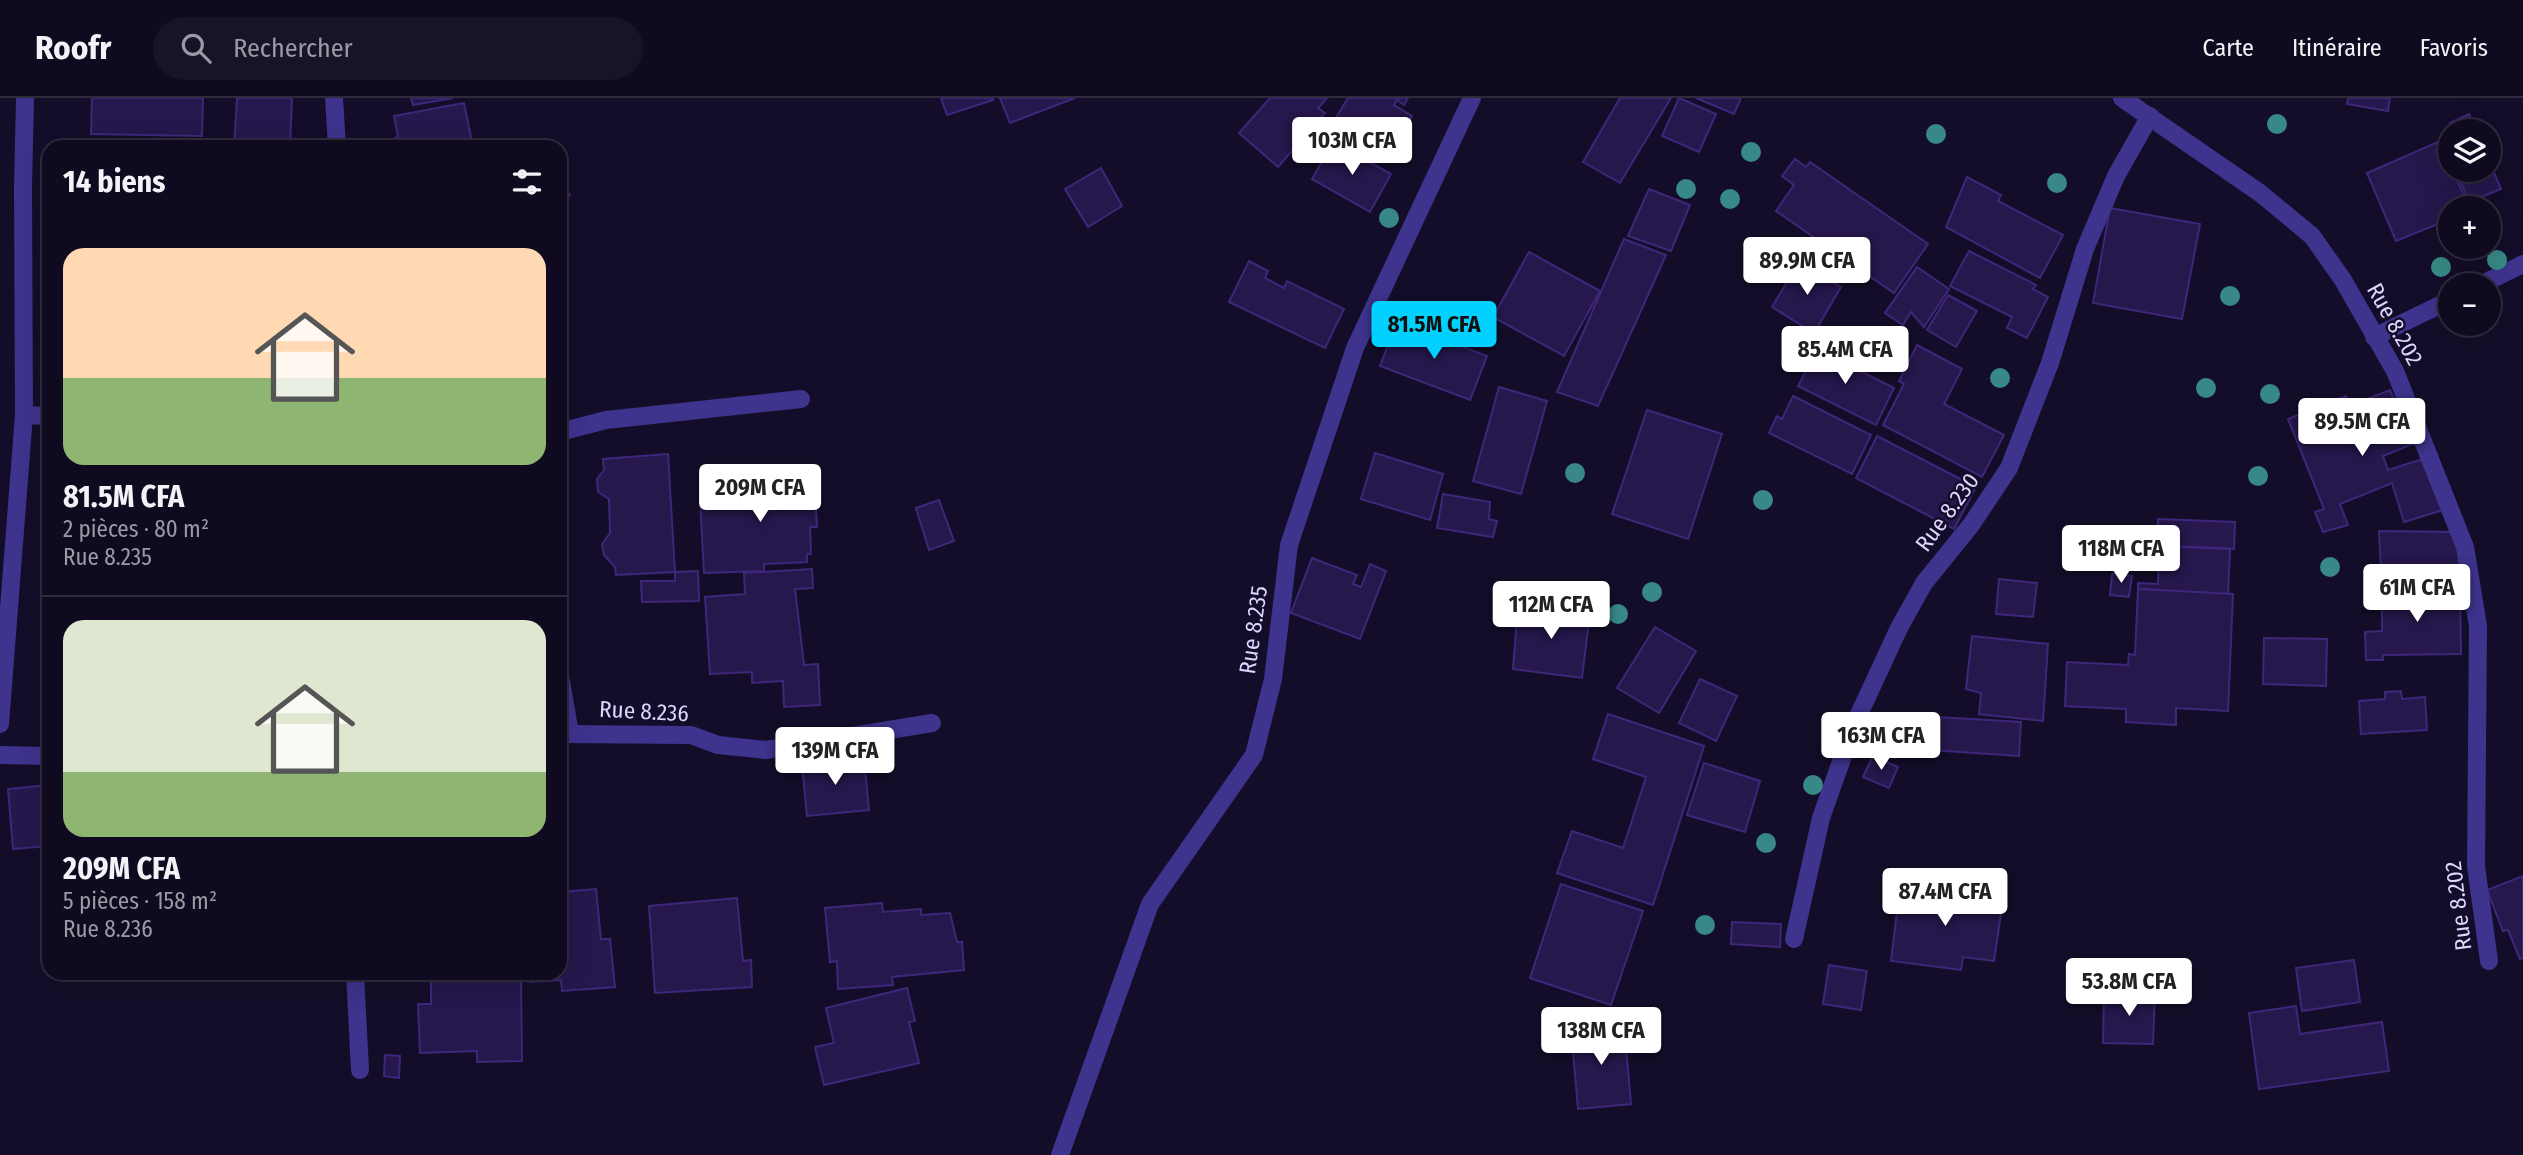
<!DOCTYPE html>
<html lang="fr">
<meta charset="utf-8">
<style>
body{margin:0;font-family:"Fira Sans Condensed",sans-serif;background:#181328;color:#f1f3f6;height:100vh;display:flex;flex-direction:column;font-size:26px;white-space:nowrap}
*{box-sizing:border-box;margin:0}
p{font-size:23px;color:#9b9aa4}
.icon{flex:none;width:38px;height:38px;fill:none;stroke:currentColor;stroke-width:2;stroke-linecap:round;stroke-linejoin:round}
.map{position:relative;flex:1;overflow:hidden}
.drawer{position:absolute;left:42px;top:42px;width:525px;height:840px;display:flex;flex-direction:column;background:#0f0a1f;border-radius:21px;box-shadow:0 7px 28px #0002,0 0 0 2px #2f2b3d}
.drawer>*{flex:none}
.tools{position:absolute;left:2438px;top:21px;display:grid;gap:14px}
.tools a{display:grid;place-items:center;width:63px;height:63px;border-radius:50%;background:#0f0a1f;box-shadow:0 7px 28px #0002,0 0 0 2px #2f2b3d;font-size:35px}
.price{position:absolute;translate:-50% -60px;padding:0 16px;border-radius:7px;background:#fff;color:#222;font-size:23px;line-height:46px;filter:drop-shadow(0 2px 4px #0008)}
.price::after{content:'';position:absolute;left:50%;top:42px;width:21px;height:16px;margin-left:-10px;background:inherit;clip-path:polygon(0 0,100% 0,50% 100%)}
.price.active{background:#02d1ff;color:#111}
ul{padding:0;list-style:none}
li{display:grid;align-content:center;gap:14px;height:371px;padding:0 21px}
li+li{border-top:2px solid #2f2b3d}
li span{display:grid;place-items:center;height:217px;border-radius:21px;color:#555}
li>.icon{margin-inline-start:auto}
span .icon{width:126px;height:126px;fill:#fffc;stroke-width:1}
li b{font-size:30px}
h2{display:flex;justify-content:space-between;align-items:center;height:84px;padding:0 21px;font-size:30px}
header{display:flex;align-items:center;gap:42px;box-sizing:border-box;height:98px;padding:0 35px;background:#0f0a1f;border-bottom:2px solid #2f2b3d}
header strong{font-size:33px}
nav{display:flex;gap:38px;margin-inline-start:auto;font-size:24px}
.search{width:490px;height:63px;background:#181328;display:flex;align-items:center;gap:18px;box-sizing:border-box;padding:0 24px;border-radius:38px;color:#9b9aa4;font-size:26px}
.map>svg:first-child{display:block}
</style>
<header>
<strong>Roofr</strong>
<div class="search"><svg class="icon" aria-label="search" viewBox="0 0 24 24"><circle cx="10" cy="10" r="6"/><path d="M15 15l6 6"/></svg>Rechercher</div>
<nav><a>Carte</a><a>Itinéraire</a><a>Favoris</a></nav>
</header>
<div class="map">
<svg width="2523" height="1057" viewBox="0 0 2523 1057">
<rect width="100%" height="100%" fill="#140d29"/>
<!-- building -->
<g fill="#26174c" stroke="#3e277b" stroke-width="2">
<polygon points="92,0 203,0 202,38 91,36"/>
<polygon points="237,0 292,0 290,49 234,49"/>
<polygon points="411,0 453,0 413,7"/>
<polygon points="941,0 993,0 993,2 947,17"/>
<polygon points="1000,0 1075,0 1010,25"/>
<polygon points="1270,0 1327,0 1318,10 1325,15 1278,69 1239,35"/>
<polygon points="1348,0 1408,0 1404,7 1397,2 1394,7 1412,18 1390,55 1334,23"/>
<polygon points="1620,0 1671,0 1620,85 1583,64"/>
<polygon points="1679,0 1716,16 1699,54 1662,38"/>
<polygon points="1696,0 1741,0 1734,16"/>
<polygon points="2348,0 2390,0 2388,13 2347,6"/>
<polygon points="464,5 473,49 397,49 395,40 398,39 394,18"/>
<polygon points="2469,16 2476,33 2454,33 2450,25"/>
<polygon points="2450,37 2450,59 2442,40"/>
<polygon points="2440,43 2450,66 2450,72 2453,72 2469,110 2450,110 2450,121 2396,143 2367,75"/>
<polygon points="1333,44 1391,76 1370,114 1312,81"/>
<polygon points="1795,61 1806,69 1810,64 1928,146 1894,195 1776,113 1794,87 1782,78"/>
<polygon points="2488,61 2501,91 2469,104 2456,72 2488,72"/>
<polygon points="1101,70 1122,108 1088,129 1065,91"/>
<polygon points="1967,79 2001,97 1998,103 2063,137 2040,180 1946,129"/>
<polygon points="560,83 570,97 560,104"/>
<polygon points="1649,91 1690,107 1671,153 1628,138"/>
<polygon points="2110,110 2200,126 2182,221 2093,205"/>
<polygon points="44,119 49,119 49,149 43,149"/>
<polygon points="1624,141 1666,157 1598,308 1557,294"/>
<polygon points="1969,153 2036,187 2033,191 2048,199 2027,240 2007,230 2012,219 1950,188"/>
<polygon points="1529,154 1600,193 1564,258 1493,219"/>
<polygon points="1249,163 1268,173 1265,180 1284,190 1287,183 1344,211 1325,250 1229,204"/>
<polygon points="1799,164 1841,189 1814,235 1772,209"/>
<polygon points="1917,169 1949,191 1924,229 1911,214 1903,227 1885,215"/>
<polygon points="1948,197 1977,213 1956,249 1927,232"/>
<polygon points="1397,224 1487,258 1470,302 1380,268"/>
<polygon points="1809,247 1894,290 1876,327 1798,288 1810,265 1802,262"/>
<polygon points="1917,247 1962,271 1944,306 2004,337 1982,379 1883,327 1904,286 1899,283"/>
<polygon points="1499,289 1547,303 1521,396 1473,383"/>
<polygon points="2390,292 2413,346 2383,358 2388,372 2429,359 2446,411 2404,424 2392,385 2340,406 2348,427 2323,434 2315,414 2324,411 2288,321 2346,298 2349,308"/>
<polygon points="1793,298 1871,337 1852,376 1769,335 1777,318 1782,321"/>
<polygon points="1647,312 1722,336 1688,441 1612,416"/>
<polygon points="1877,338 1976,389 1954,431 1856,380"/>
<polygon points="1375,355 1443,376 1430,422 1361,401"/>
<polygon points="668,356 675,474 616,477 615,469 604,457 602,446 610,435 609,401 598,394 597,381 604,372 603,361"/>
<polygon points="814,375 817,429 810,429 811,456 807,456 807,464 764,466 764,473 704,475 700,402 741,400 741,379"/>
<polygon points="1443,396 1490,404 1489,421 1497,423 1493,439 1437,430"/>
<polygon points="939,402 954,443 929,452 916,410"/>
<polygon points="2158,421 2235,424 2234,451 2157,447"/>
<polygon points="2379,433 2458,434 2460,490 2382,491"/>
<polygon points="2159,448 2230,451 2228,496 2138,491 2138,485 2158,486"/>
<polygon points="1312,460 1357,477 1353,486 1361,489 1370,466 1386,473 1360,541 1291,515"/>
<polygon points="812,471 813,490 795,491 804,567 818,566 820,607 784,609 783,583 752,585 752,574 710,576 705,499 745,496 744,475"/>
<polygon points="698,473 699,503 642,504 641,483 675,483 675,474"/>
<polygon points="2112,476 2132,478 2129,499 2110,497"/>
<polygon points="1999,481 2037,485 2033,519 1996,516"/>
<polygon points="2460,490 2461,556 2383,557 2383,562 2366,562 2365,534 2382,533 2382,491"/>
<polygon points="2138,491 2233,496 2228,613 2176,610 2176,627 2126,624 2126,611 2065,608 2067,564 2128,567 2129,556 2135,557"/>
<polygon points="1518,507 1590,515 1582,580 1513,571"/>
<polygon points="1655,529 1696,553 1659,615 1617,590"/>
<polygon points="1972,538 2048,546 2043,623 1979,616 1981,595 1966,591"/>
<polygon points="2264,540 2327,541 2326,588 2263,586"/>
<polygon points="1700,581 1737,598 1716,643 1679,625"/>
<polygon points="2401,593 2402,601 2425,599 2427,632 2361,636 2359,603 2385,601 2385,594"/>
<polygon points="1608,616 1704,648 1653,807 1557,775 1572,733 1623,750 1646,679 1593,661"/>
<polygon points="1903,617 2021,624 2019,658 1901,650"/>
<polygon points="1873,658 1898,669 1889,690 1863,679"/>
<polygon points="864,660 869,712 807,718 802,666"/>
<polygon points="1704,665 1760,683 1745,734 1687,717"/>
<polygon points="49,687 49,748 13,751 8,691"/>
<polygon points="2523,778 2523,860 2520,861 2508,832 2503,833 2487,792"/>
<polygon points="1561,786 1643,813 1611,907 1530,880"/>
<polygon points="1900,788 2003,802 1994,863 1963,859 1961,872 1891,863"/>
<polygon points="596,791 601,841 610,841 615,889 562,893 561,882 530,884 530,875 560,875 560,794"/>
<polygon points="737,800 743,863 751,862 752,889 655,895 649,808"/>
<polygon points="882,805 883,814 921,811 921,817 950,815 957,844 962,844 964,872 892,879 893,887 838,891 837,863 830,864 825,810"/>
<polygon points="1732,824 1781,826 1780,849 1731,846"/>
<polygon points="2354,862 2360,904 2302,913 2296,870"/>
<polygon points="1829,867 1867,873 1861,912 1823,906"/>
<polygon points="431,875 482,875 482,881 521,880 522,963 477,964 477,953 420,955 418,906 431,906"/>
<polygon points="907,890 915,923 909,924 919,965 824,987 815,949 834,945 826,910"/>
<polygon points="2104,893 2155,895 2153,946 2103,945"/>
<polygon points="2296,908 2300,936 2382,924 2389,973 2259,991 2249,915"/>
<polygon points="1624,926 1631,1006 1578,1011 1571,931"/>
<polygon points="385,957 400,958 399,980 384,978"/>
</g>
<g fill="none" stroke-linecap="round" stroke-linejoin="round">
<!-- minor -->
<g stroke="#3e338d" stroke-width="18">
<polyline points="334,0 337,49"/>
<polyline points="2122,0 2260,95 2312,138 2343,182 2395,273 2465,449 2478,528 2476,768 2489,863"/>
<polyline points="2480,187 2523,166"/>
<polyline points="2374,239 2450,202"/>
<polyline points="24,317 49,318"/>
<polyline points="560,334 606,322 801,301"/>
<polyline points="560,578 570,635"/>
<polyline points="0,626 24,317 23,88 25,0"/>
<polyline points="560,636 691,637 718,647 766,652 932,625"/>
<polyline points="0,657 49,658"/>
<polyline points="1794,841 1821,720 1854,627 1899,530 1924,485 1971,427 2009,370 2050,265 2085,151 2116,78 2150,18"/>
<polyline points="355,875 360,972"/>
<polyline points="1060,1057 1150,806 1254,657 1273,581 1289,447 1355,250 1472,0"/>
</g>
</g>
<!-- trees -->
<g fill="#378886">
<circle cx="2277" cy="26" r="10"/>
<circle cx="1936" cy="36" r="10"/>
<circle cx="1751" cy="54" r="10"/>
<circle cx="2057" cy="85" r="10"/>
<circle cx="1686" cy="91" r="10"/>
<circle cx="1730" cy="101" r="10"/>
<circle cx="1389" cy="120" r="10"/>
<circle cx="2497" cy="162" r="10"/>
<circle cx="2441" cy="169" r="10"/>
<circle cx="2230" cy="198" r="10"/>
<circle cx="1895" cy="253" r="10"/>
<circle cx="2000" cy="280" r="10"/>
<circle cx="2206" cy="290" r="10"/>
<circle cx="2270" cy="296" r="10"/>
<circle cx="1575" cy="375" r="10"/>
<circle cx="2258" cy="378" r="10"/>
<circle cx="1763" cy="402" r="10"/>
<circle cx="2330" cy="469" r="10"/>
<circle cx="1652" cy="494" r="10"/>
<circle cx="1618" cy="516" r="10"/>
<circle cx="1813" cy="687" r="10"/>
<circle cx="1766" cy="745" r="10"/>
<circle cx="1705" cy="827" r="10"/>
</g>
<g text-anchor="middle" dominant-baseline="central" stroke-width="5" stroke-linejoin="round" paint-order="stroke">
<!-- street labels -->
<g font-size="23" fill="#ded6ff" stroke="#140d29">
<text transform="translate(2395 226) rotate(61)">Rue 8.202</text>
<text transform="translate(1947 414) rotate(-54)">Rue 8.230</text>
<text transform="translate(1253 532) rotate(-82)">Rue 8.235</text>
<text transform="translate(644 613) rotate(3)">Rue 8.236</text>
<text transform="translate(2458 808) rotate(-97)">Rue 8.202</text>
</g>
</g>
</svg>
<div class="tools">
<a><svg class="icon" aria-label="layers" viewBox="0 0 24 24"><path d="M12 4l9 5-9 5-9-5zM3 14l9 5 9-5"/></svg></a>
<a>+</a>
<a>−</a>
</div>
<b class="price" style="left:1352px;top:79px">103M CFA</b>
<b class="price" style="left:1807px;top:199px">89.9M CFA</b>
<b class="price active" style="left:1434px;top:263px">81.5M CFA</b>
<b class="price" style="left:1845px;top:288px">85.4M CFA</b>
<b class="price" style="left:2362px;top:360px">89.5M CFA</b>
<b class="price" style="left:760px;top:426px">209M CFA</b>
<b class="price" style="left:2121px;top:487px">118M CFA</b>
<b class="price" style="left:2417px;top:526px">61M CFA</b>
<b class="price" style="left:1551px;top:543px">112M CFA</b>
<b class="price" style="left:1881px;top:674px">163M CFA</b>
<b class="price" style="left:835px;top:689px">139M CFA</b>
<b class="price" style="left:1945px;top:830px">87.4M CFA</b>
<b class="price" style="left:2129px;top:920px">53.8M CFA</b>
<b class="price" style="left:1601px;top:969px">138M CFA</b>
<section class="drawer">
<h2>14 biens<svg class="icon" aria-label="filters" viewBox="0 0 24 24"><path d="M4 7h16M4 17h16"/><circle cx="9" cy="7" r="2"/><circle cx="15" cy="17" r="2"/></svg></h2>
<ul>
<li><span style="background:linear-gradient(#ffd9b3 60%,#8fb573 0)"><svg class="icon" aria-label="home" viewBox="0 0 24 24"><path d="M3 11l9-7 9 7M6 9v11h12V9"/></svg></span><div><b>81.5M CFA</b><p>2 pièces · 80 m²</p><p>Rue 8.235</p></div></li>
<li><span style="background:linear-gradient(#dfe7d0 70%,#8fb573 0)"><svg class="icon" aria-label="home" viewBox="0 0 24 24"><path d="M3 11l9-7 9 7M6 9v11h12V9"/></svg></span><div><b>209M CFA</b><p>5 pièces · 158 m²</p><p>Rue 8.236</p></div></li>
</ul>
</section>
</div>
